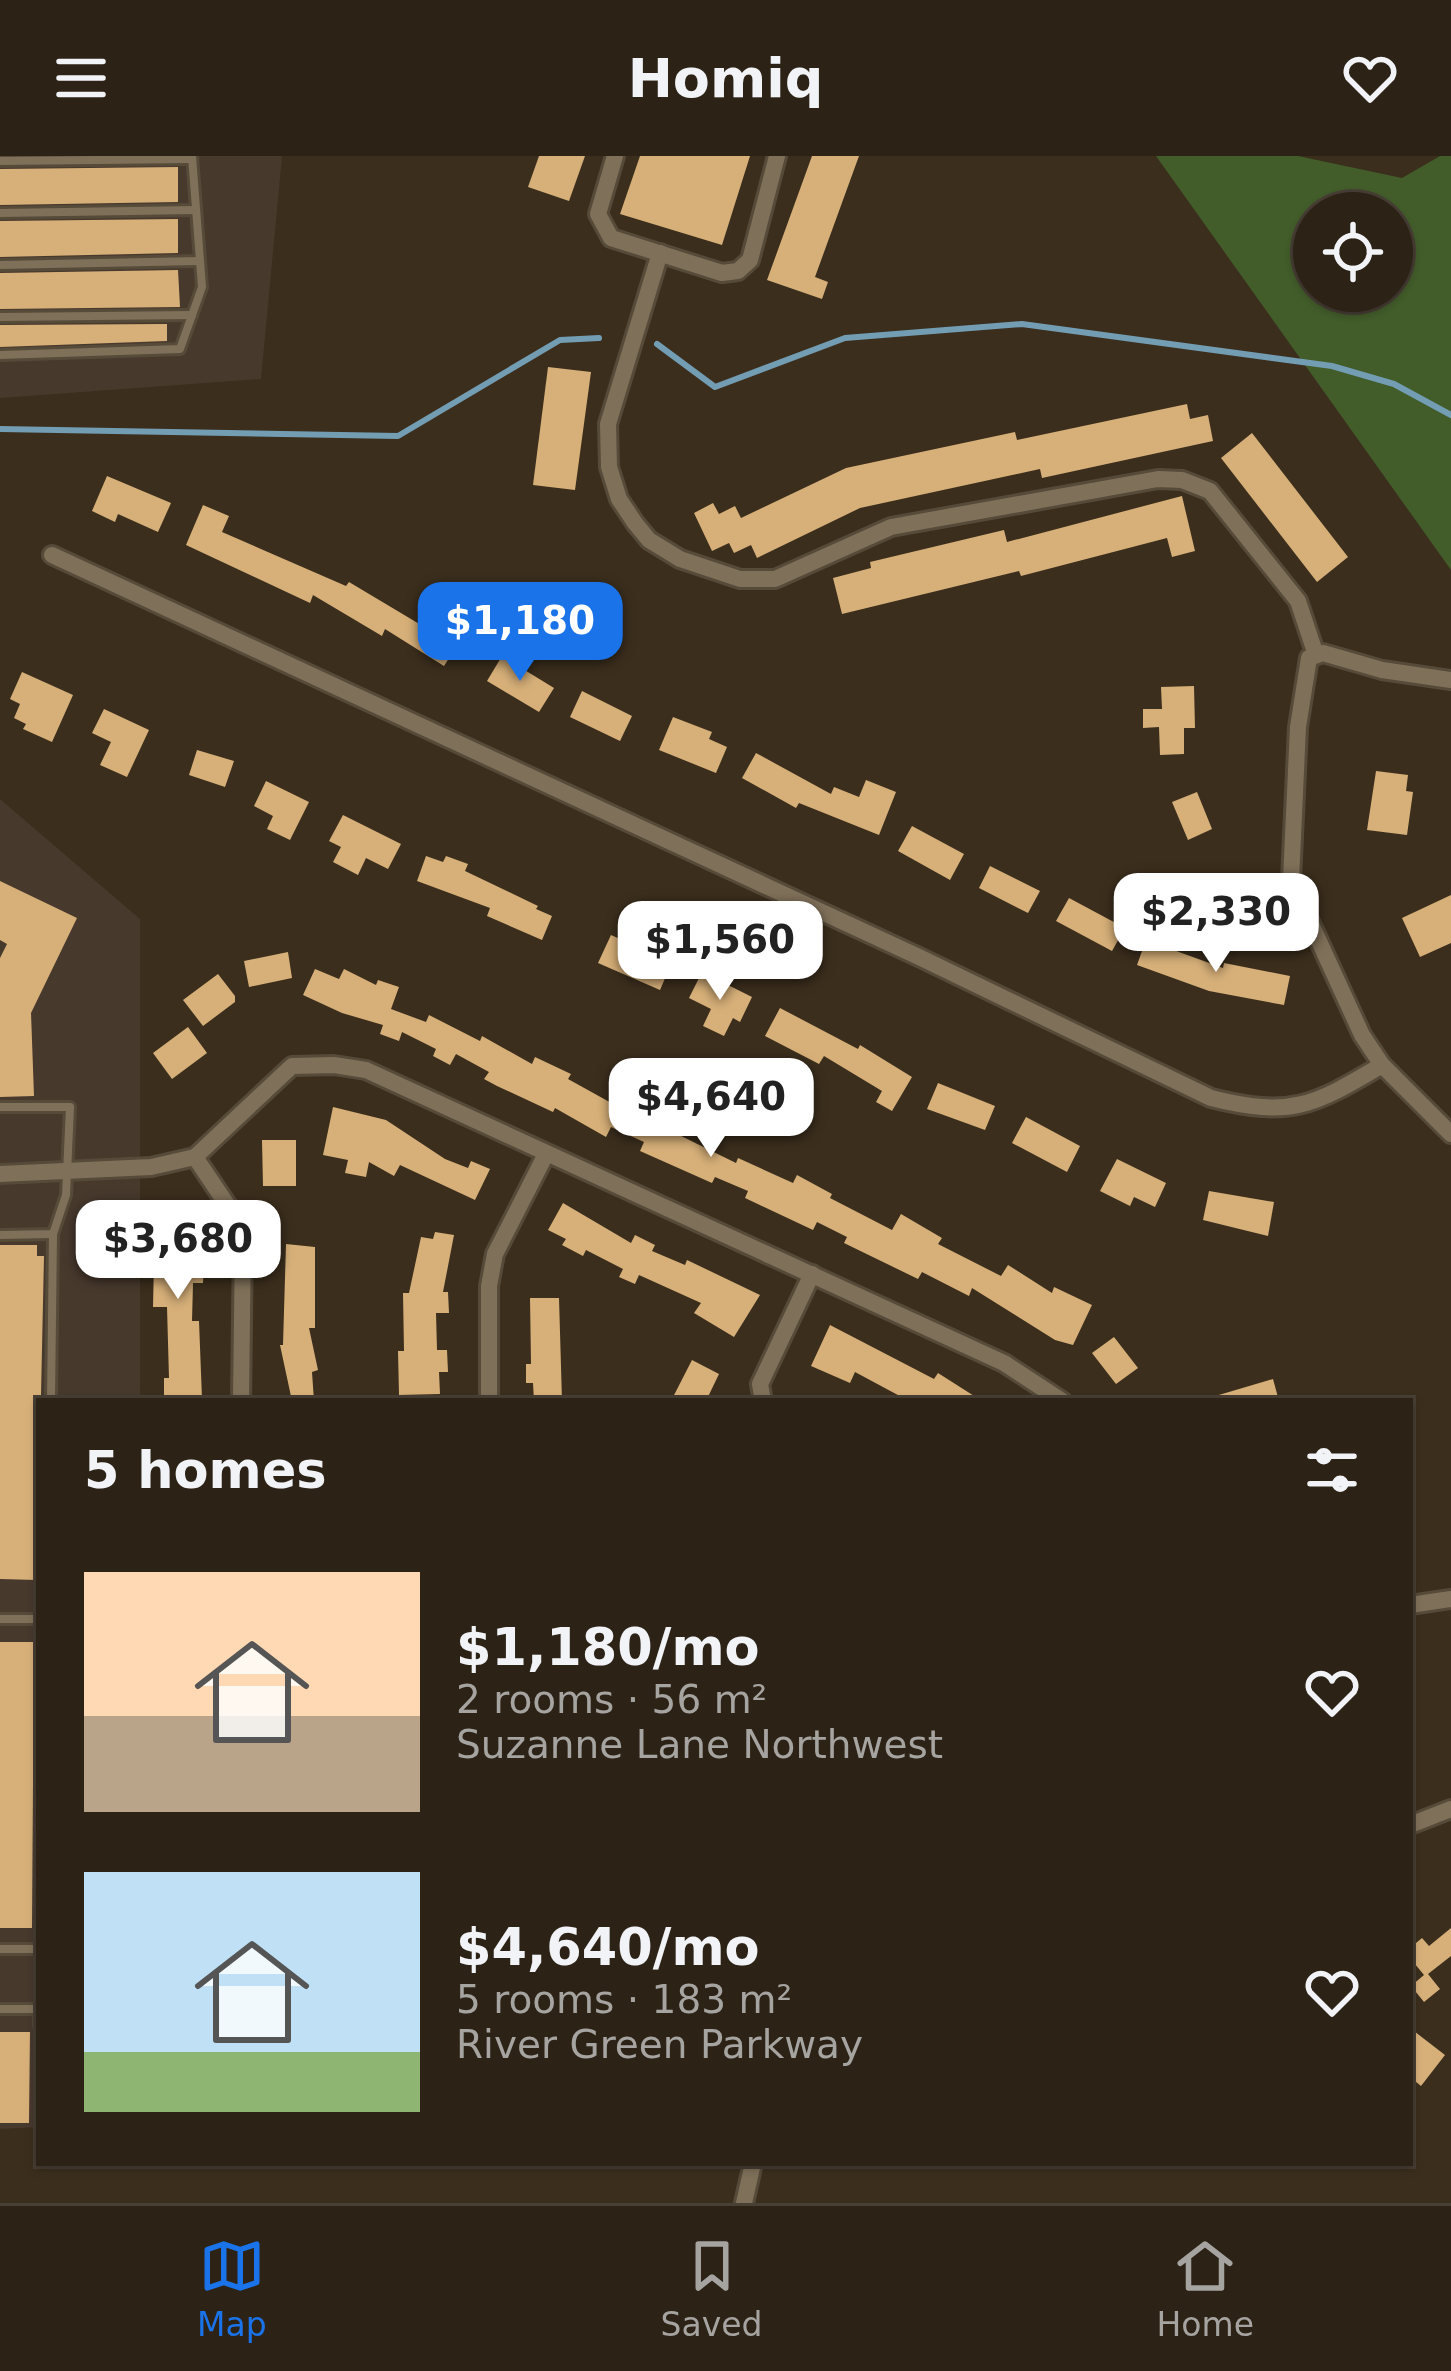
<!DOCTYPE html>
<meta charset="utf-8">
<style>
body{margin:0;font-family:"DejaVu Sans",sans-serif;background:#342a1f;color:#f1f3f6;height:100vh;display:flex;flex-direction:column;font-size:45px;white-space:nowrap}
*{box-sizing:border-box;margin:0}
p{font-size:39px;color:#a6a4a1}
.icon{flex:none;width:66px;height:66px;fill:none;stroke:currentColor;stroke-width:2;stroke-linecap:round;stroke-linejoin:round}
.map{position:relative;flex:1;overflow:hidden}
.side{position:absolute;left:36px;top:1242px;width:1377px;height:768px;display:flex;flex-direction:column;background:#2c2216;border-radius:0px;box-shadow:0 3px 9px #0004,0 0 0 3px #483f35}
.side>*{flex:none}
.buttons{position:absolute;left:1293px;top:36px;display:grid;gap:24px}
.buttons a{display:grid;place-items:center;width:120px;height:120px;border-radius:50%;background:#2c2216;box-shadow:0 3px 9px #0004,0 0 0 3px #483f35;font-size:60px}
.price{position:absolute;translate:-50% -102px;padding:0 27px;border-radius:24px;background:#fff;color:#222;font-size:39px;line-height:78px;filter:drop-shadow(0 3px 6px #0008)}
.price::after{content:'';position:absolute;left:50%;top:72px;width:36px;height:27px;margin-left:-18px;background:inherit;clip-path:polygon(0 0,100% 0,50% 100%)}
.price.selected{background:#1a73e8;color:#fff}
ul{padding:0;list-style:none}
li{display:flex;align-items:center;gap:36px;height:300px;padding:0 48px}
li span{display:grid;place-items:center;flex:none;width:336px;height:240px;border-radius:0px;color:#555}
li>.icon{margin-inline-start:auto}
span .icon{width:144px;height:144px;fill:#fffc;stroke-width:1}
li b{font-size:51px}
h2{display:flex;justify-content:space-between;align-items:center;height:144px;padding:0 48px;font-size:51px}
header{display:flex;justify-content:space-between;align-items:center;height:156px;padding:0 48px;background:#2c2216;font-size:54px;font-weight:700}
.tabs{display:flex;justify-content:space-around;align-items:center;height:168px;border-top:3px solid #483f35;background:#2c2216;font-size:33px;color:#a6a4a1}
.tabs a{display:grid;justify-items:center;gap:6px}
.tabs .selected{color:#1a73e8}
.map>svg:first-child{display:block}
</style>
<header><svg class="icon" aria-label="menu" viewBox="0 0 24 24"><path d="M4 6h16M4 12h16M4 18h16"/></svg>Homiq<svg class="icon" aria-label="heart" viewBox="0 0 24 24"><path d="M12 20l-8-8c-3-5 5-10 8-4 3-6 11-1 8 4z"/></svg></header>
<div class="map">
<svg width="1451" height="2047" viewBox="0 0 1451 2047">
<rect width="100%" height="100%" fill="#3b2e1d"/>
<!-- commercial -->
<g fill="#48392d">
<polygon points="0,0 282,0 261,223 0,242"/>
<polygon points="0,643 140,763 140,1245 39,1245 39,1971 0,1973"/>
</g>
<!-- green -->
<path fill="#425c2a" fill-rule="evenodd" d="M1156 0H1298L1402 22 1440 0H1451V414ZM1314 57H1392V135H1314Z"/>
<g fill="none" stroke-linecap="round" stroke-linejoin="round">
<!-- stream -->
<g stroke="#739db3" stroke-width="6">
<polyline points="657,188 715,231 845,182 1022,168 1332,210 1394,228 1451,259"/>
<polyline points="0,273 398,280 560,184 599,182"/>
</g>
</g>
<!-- building -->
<g fill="#d7b079">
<polygon points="539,0 585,0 569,45 528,31"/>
<polygon points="640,0 750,0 722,89 620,58"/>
<polygon points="812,0 859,0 815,121 828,126 822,143 767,124"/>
<polygon points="178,11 178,46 0,49 0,13"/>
<polygon points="178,63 178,97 0,101 0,65"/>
<polygon points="178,114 180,151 0,153 0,117"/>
<polygon points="167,168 167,185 0,191 0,169"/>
<polygon points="548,211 591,216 575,334 533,329"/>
<polygon points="1187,248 1190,263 1208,259 1213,285 1042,322 1040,313 860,352 757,402 751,389 734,397 729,387 712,395 694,357 713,347 719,358 735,350 741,362 846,312 1015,276 1017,284"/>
<polygon points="1252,277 1348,401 1317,426 1221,302"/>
<polygon points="107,320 171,347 158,376 118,358 115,366 92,355"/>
<polygon points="1182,340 1195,395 1172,401 1167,382 1021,420 1019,415 842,458 833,422 871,412 870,406 1004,374 1007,386"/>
<polygon points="203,349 229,360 222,376 346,430 349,426 421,469 425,463 460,485 444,510 385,473 382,480 313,439 310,447 186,389"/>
<polygon points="502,500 554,532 539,556 487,525"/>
<polygon points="22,516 73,539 52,586 23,573 26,568 14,562 20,548 10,543"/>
<polygon points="1194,530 1195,572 1184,572 1184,598 1160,599 1159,571 1143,572 1143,553 1162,553 1161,531"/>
<polygon points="582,535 632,560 620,585 570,561"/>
<polygon points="104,553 149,574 127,621 100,609 111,586 92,577"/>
<polygon points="673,561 712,576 709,583 727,591 716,617 659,594"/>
<polygon points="197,594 234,605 225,631 189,619"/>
<polygon points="756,597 831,638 834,631 859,641 866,624 896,636 879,679 799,647 796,652 742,622"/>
<polygon points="1376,615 1408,619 1406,635 1413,636 1407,679 1367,674"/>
<polygon points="266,625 309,646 290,684 267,673 273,660 254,650"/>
<polygon points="1197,636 1212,673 1188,684 1172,646"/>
<polygon points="343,659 401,688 388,713 366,702 358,719 333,706 341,691 329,685"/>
<polygon points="912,670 964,698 950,724 898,695"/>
<polygon points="426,700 443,706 446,700 468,708 465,715 538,750 536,753 552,760 542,784 487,760 490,752 417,725"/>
<polygon points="990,710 1040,735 1028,757 979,732"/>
<polygon points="0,725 77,762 31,857 34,940 0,941 0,802 7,788 0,784"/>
<polygon points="1451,739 1451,787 1420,801 1402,762"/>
<polygon points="1069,742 1125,772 1112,795 1056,765"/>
<polygon points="611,779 672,806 660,834 598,807"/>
<polygon points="1146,784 1223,812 1224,807 1290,820 1284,849 1209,835 1137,809"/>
<polygon points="288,796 292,822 249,831 244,805"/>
<polygon points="315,813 339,823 344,813 376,829 378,824 399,831 391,853 426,866 429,859 480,885 482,880 532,908 535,901 571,918 568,923 633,959 636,954 673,971 671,975 736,1007 738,1002 793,1027 797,1019 832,1038 830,1042 892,1074 901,1058 942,1082 938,1088 1001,1120 1008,1109 1052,1137 1054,1131 1092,1149 1073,1189 1055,1184 972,1132 969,1140 922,1116 918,1123 844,1087 847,1081 817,1066 813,1074 745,1042 748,1035 715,1021 712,1027 640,995 644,986 611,971 606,981 555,952 553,956 497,930 484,923 489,916 456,898 450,909 433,900 436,893 402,876 399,885 380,878 383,869 342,857 303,839"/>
<polygon points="702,816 752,841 740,866 733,862 724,880 703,870 711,853 689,842"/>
<polygon points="218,818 235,840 235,846 203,870 183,844"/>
<polygon points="780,852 858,893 860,889 912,921 892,955 876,946 882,935 824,900 819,908 765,880"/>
<polygon points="188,871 207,897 172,923 153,897"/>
<polygon points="938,927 995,950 985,974 927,953"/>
<polygon points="333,951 386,964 445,1003 468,1012 471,1005 490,1013 475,1044 400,1009 394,1020 369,1006 366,1021 345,1017 348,1004 323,999"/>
<polygon points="1026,961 1080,990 1067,1016 1012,987"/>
<polygon points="262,984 296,984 296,1030 263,1030"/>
<polygon points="1117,1003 1166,1027 1155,1051 1134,1041 1130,1050 1100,1035"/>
<polygon points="1209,1035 1274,1046 1268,1080 1203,1064"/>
<polygon points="180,1044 197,1107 204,1107 203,1127 193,1127 192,1165 199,1165 202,1243 164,1245 164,1222 169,1222 167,1151 153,1151 154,1106 165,1107 150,1053"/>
<polygon points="563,1047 631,1087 635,1079 655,1089 652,1095 685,1109 687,1104 760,1139 734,1181 694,1157 701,1147 639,1119 635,1128 619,1121 623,1113 586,1094 583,1100 562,1089 566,1083 548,1074"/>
<polygon points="435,1076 454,1079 443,1136 448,1136 449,1157 436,1157 437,1194 447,1194 448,1216 439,1216 440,1238 399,1239 398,1195 404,1195 403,1137 409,1137 421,1081 433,1083"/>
<polygon points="286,1088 315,1091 315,1172 309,1172 318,1214 312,1216 314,1245 292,1245 280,1189 283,1189"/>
<polygon points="0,1089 37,1089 37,1100 44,1100 37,1424 0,1423"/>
<polygon points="530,1142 559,1142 562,1245 534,1245 533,1227 526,1227 526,1208 531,1208"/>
<polygon points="830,1169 934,1223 938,1217 982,1245 909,1245 855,1216 850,1227 811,1210"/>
<polygon points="1114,1181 1138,1212 1116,1228 1092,1197"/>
<polygon points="692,1204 719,1218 706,1245 671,1245"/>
<polygon points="1273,1223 1279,1245 1213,1245 1212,1241"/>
<polygon points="0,1486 34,1486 32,1772 0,1772"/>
<polygon points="1451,1772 1451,1800 1428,1818 1440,1833 1424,1846 1411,1830 1424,1819 1410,1802 1410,1792 1422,1782 1429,1790"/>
<polygon points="1410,1872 1445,1899 1421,1930 1410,1921"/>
<polygon points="0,1876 30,1876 29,1967 0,1967"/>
</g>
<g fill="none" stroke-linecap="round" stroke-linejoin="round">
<defs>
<g id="service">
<polyline points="0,5 192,3"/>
<polyline points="0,57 196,54"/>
<polyline points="0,109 200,105"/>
<polyline points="0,161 192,159"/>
<polyline points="0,199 180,193 202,131 192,0"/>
<polyline points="0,951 70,951 66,1039 53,1078 0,1079"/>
<polyline points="51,1245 53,1079"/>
<polyline points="0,1463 39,1463"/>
<polyline points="0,1793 39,1793"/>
<polyline points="0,1853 39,1853 39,1869"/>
</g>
<g id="minor">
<polyline points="615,0 598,58 611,82 722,117 738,115 750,104 777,0"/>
<polyline points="660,97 608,268 609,311 619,343 635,367 649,384 680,403 740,423 775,423 891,371 1158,323 1182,324 1210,335 1298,445 1316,499"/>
<path d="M52 399 919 801 1211 942C1291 962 1313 950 1382 909"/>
<polyline points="1451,524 1382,514 1323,497 1309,502 1298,571 1291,724 1362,879 1382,909 1451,978"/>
<polyline points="195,1001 234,1059 243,1083 241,1245"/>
<polyline points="0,1018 151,1011 195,1001 292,910 334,909 366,914 1004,1207 1062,1245"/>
<polyline points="489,1245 489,1130 495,1098 545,1000"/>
<polyline points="763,1245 760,1228 812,1118"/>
<polyline points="1410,1449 1451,1443"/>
<polyline points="1410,1669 1451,1653"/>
<polyline points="744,2047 753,2007"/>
</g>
</defs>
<!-- service casing -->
<use href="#service" stroke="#564a39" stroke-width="14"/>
<!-- minor casing -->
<use href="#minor" stroke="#564a39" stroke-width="22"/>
<!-- service -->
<use href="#service" stroke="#7f7059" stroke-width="8"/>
<!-- minor -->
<use href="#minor" stroke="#7f7059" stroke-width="16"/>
</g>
</svg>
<div class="buttons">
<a><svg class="icon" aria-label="locate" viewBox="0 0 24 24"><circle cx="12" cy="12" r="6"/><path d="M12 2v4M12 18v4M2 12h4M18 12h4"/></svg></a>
</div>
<b class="price selected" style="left:520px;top:528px">$1,180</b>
<b class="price" style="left:1216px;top:819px">$2,330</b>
<b class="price" style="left:720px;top:847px">$1,560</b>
<b class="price" style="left:711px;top:1004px">$4,640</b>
<b class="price" style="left:178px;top:1146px">$3,680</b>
<section class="side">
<h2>5 homes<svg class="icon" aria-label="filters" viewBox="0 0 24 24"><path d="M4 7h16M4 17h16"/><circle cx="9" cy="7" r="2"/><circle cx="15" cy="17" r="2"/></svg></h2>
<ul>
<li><span style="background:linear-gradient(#ffd9b3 60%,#b9a48a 0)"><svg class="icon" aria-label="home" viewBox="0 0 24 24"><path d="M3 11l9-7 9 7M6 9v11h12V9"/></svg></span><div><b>$1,180/mo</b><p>2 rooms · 56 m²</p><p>Suzanne Lane Northwest</p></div><svg class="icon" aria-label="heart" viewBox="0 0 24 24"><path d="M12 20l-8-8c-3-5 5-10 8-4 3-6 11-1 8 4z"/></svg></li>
<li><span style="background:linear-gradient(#bfe0f5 75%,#8fb573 0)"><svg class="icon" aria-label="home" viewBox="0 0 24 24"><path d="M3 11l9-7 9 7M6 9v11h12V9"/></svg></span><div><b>$4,640/mo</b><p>5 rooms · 183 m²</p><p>River Green Parkway</p></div><svg class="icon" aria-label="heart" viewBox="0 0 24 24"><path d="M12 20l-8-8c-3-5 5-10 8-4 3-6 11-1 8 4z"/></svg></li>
</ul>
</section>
</div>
<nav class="tabs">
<a class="selected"><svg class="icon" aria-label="map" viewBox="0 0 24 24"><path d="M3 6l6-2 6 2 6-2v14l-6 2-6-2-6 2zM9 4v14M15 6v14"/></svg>Map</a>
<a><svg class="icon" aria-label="saved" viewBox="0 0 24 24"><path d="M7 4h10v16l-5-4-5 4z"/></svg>Saved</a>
<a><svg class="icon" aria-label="home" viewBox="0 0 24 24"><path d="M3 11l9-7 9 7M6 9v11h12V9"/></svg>Home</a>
</nav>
